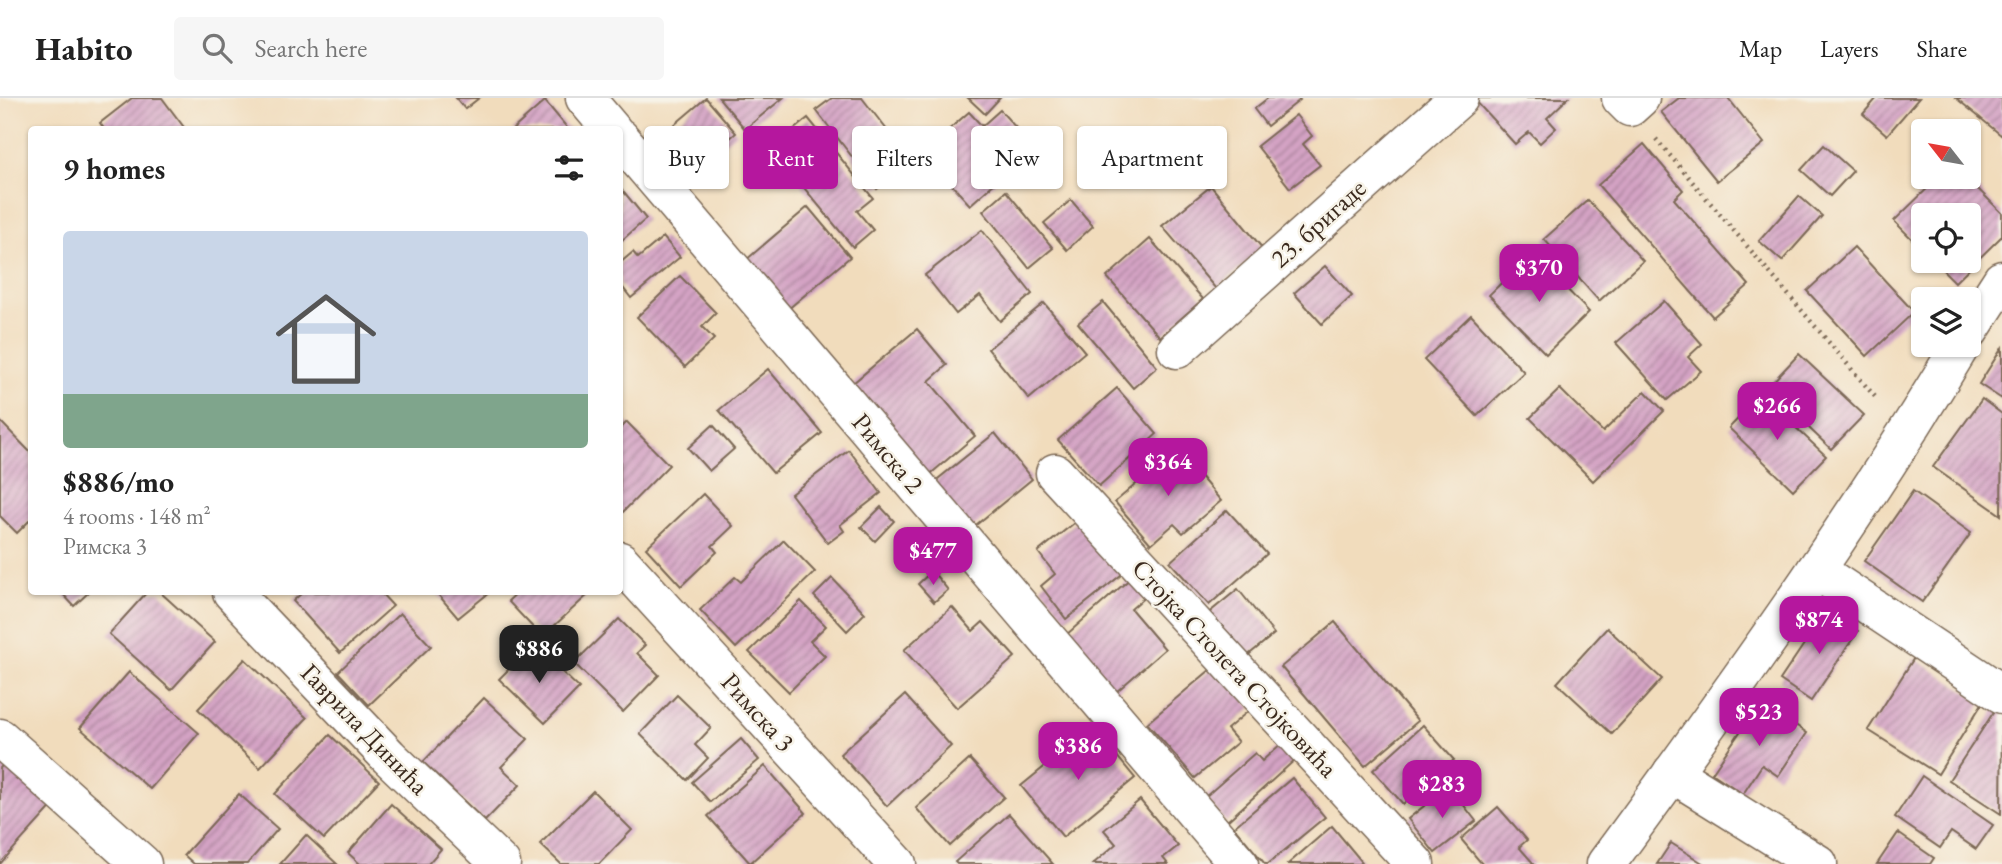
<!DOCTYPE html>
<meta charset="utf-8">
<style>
body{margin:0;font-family:"EB Garamond",serif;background:#f6f6f6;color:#222;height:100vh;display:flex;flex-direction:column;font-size:26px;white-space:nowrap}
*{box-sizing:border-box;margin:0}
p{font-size:23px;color:#767676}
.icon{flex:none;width:38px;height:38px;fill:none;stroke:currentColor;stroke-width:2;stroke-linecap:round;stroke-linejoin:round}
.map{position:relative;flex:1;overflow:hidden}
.details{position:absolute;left:28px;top:28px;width:595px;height:469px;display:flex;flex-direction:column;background:#fff;border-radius:7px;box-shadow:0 2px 5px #0004}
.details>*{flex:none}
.hud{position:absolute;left:644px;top:28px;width:665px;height:63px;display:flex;gap:14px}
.needle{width:46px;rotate:301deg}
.fabs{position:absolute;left:1911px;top:21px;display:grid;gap:14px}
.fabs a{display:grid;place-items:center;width:70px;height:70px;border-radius:7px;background:#fff;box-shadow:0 2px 5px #0004;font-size:35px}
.price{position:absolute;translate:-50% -60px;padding:0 16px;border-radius:14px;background:#b5179e;color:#fff;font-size:23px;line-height:46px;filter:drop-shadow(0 2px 4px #0008)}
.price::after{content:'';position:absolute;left:50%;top:42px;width:21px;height:16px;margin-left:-10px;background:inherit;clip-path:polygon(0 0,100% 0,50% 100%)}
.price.on{background:#222;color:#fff}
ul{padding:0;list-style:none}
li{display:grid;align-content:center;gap:14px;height:371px;padding:0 35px}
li+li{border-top:2px solid #e0e0e0}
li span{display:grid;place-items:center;height:217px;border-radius:7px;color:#555}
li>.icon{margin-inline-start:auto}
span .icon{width:126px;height:126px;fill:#fffc;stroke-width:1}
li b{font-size:30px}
h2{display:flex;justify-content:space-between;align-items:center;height:84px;padding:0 35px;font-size:30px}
.pill{padding:0 24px;border-radius:7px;background:#fff;box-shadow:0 2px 5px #0004;font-size:24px;line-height:63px}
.pill.on{background:#b5179e;color:#fff}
header{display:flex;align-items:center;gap:42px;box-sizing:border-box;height:98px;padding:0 35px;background:#fff;border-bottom:2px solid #e0e0e0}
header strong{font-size:33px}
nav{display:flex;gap:38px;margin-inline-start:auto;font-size:24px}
.search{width:490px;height:63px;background:#f6f6f6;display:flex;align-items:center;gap:18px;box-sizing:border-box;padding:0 24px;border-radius:7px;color:#767676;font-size:26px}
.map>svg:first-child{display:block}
</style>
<header>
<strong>Habito</strong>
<div class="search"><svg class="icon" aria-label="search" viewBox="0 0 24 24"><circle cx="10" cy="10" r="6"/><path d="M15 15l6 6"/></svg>Search here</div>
<nav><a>Map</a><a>Layers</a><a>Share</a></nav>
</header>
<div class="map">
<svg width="2002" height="766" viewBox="0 0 2002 766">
<defs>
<pattern id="building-hatch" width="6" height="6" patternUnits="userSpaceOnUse" patternTransform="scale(1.75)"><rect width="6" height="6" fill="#d4a3c4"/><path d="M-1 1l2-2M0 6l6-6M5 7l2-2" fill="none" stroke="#ad859f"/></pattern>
</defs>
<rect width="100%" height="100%" fill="#f7f3e8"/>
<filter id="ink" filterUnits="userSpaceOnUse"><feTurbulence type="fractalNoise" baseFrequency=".0143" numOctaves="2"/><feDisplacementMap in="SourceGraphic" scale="14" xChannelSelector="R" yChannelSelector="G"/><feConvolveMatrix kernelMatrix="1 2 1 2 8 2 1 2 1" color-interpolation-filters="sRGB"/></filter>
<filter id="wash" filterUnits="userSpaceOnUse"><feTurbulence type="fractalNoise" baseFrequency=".00686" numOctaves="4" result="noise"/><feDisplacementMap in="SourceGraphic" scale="28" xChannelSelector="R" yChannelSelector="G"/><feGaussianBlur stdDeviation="1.57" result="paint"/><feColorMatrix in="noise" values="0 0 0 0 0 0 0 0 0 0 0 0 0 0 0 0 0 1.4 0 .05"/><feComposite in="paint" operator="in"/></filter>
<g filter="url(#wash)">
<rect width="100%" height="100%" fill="#f1dcbc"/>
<g id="blocks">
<!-- building -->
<g fill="url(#building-hatch)">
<polygon points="132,0 162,0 186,32 105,32 100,25"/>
<polygon points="456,0 479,0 465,11"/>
<polygon points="706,0 736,35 678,85 648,49"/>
<polygon points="719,0 783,0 745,31"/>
<polygon points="832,0 862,0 912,64 877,91 816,12"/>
<polygon points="968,0 1000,0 985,16"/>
<polygon points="1268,0 1298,0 1300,2 1267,28 1254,11"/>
<polygon points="1473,0 1568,0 1547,20 1556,30 1540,45 1529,34 1515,46"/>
<polygon points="1679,0 1728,0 1764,45 1717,83 1661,14"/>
<polygon points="1877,0 1919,0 1887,37 1863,16"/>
<polygon points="1956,0 2002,0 2002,38"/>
<polygon points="545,3 569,32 512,32"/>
<polygon points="1000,12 1034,50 970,107 932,65 947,52 937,42 969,14 982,28"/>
<polygon points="1296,17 1312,38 1303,46 1320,67 1290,90 1257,48"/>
<polygon points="808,20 873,100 857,113 873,132 853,149 771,50"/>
<polygon points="1644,46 1683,92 1674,101 1749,187 1713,219 1598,87"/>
<polygon points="1824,47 1853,73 1830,98 1801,72"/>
<polygon points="1939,79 1966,79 2002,115 2002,138 1955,184 1934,163 1969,163 1969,117 1923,117 1923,152 1894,123"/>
<polygon points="1211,88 1263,151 1216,191 1162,128"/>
<polygon points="620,89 646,121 620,144"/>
<polygon points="1006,93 1053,150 1029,170 983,113"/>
<polygon points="1799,98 1822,118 1782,163 1759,143"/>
<polygon points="1071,102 1093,128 1067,152 1044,125"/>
<polygon points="1588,102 1643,163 1599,203 1544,141"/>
<polygon points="808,109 850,159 787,212 746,162"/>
<polygon points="982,132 1032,196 1000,223 980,197 956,216 925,177"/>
<polygon points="663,139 680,159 631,200 620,186 620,165 633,154 638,160"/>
<polygon points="1150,141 1203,201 1160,239 1107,179"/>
<polygon points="1854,149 1914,214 1867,258 1807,193"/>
<polygon points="1532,155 1589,214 1546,256 1489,197"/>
<polygon points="1325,168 1352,198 1322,226 1294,195"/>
<polygon points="680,178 716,215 702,229 714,241 685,269 637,219"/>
<polygon points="1664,203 1702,246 1688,259 1701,273 1667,302 1616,245"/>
<polygon points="1103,204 1157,269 1133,290 1078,225"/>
<polygon points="1044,205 1085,254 1029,301 988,251"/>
<polygon points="1471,217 1524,274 1477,318 1424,262"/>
<polygon points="917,231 947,267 929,283 975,338 928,378 852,286"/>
<polygon points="2002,250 2002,301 1979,286"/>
<polygon points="1799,256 1864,317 1831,351 1767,290"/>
<polygon points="768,271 822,335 773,375 719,312"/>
<polygon points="1117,290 1157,336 1099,388 1058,342"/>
<polygon points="1560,291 1603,334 1645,293 1664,313 1593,383 1530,320"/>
<polygon points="1761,297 1826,358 1793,392 1729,330"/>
<polygon points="1982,301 2002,316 2001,417 1933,369"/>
<polygon points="0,323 32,356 32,420 17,435 0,418"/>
<polygon points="627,324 669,367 620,417 620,331"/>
<polygon points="713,327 734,351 709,373 688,350"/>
<polygon points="995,335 1032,381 971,431 933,385"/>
<polygon points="1177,351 1221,403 1183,435 1174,426 1151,446 1115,404"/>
<polygon points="849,352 881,395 840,427 844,433 828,445 791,396"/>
<polygon points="1913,393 1971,435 1922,504 1864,463"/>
<polygon points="703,396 733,428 712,448 717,454 681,488 646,450"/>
<polygon points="881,409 894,423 875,443 861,429"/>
<polygon points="1227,412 1267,456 1209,507 1170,464"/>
<polygon points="1083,418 1126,473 1066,521 1041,488 1055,476 1038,454"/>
<polygon points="784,442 815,474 736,550 700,512 735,479 741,484"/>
<polygon points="932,473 948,492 934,504 918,486"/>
<polygon points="1132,479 1147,497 1131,511 1165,551 1116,594 1066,537"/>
<polygon points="832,480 865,515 847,533 814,498"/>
<polygon points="1238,491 1274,536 1241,563 1205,518"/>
<polygon points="61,494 89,494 74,508"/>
<polygon points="147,494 160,494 215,544 171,592 109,536"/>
<polygon points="303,494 380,494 393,508 340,555 293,503"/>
<polygon points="436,494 490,494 458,520"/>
<polygon points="518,494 591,494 542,539 508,503"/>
<polygon points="801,503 826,528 810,543 825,558 789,594 749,554"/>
<polygon points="952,509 973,533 983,524 1015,559 957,610 904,552"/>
<polygon points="1827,512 1858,533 1811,603 1780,582"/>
<polygon points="400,515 431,548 369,607 338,574"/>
<polygon points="619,521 645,547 637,555 659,577 623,614 574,565"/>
<polygon points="1335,524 1418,623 1365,668 1281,569"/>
<polygon points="1607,530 1662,581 1612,636 1557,585"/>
<polygon points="526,554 539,565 545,558 579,590 545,625 499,581"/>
<polygon points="1914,560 1983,604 1938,676 1868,632"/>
<polygon points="245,561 307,620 260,670 198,611"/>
<polygon points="1216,567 1252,610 1227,631 1238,644 1195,680 1147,625"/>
<polygon points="129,574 199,635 150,691 80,630"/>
<polygon points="677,597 711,630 695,647 708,660 687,682 640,636"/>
<polygon points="905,597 951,648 887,708 840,656"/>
<polygon points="484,600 528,641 501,669 520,687 485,723 423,664"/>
<polygon points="1761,603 1807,635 1778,678 1762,667 1743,696 1712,675"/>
<polygon points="1997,609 2002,612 2001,716 1949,682"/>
<polygon points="1423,627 1454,662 1403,706 1373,672"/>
<polygon points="1093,629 1135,680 1063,739 1021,688"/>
<polygon points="330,637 379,683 324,741 275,696"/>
<polygon points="741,641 759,662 710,704 692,684"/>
<polygon points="1283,644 1297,660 1226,724 1205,699 1255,655 1262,663"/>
<polygon points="970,661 1004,699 950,748 916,710"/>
<polygon points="6,663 55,705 0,766 0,670"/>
<polygon points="765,668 806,715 750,765 708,718"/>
<polygon points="1922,678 1993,727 1976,751 1951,734 1940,750 1895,719"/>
<polygon points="1292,680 1325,719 1268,766 1265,766 1234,729"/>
<polygon points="1449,688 1476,723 1435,755 1408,721"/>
<polygon points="593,693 632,732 599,766 561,766 540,746"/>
<polygon points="239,696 278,731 247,766 194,766 184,757"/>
<polygon points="1140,702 1178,748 1163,760 1168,766 1093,766 1116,746 1104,732"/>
<polygon points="391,706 441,751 428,766 360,766 348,755"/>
<polygon points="1498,709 1527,742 1519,749 1534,766 1482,766 1461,741"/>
<polygon points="1009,716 1053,766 957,766 955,764"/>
<polygon points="1332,728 1362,764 1360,766 1288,766"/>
<polygon points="1898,735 1934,760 1930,766 1877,766"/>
<polygon points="306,737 337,766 280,766"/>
<polygon points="1671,745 1704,766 1657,766"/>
</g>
</g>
</g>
<g filter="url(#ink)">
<use href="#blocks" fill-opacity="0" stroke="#7b6855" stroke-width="2"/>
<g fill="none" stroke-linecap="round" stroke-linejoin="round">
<defs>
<g id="minor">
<polyline points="585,0 612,32"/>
<polyline points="1621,0 1630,9 1640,0"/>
<polyline points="620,40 1239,766"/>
<polyline points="1969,233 2002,182"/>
<polyline points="1177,251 1459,0"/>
<polyline points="1055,375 1415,766"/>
<polyline points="620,463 897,766"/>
<polyline points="1816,472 2002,596"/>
<polyline points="232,494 389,659 501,766"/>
<polyline points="0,640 142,766"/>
<polyline points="1672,675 1818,766"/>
<path d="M1606 766C1730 597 1853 427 1961 247"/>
</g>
</defs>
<!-- minor casing -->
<use href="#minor" stroke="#7b6855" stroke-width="41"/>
<!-- path -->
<polyline stroke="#7b6855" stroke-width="4.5" stroke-dasharray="2 5" stroke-linecap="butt" points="1656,41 1877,301"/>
<!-- minor -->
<use href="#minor" stroke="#fff" stroke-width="38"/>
</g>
</g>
<g text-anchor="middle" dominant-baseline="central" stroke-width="5" stroke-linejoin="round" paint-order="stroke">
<!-- street labels -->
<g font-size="26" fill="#3b2a1e" stroke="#f7f3e8">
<text transform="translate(1318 125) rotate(-42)">23. бригаде</text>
<text transform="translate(888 355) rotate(50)">Римска 2</text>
<text transform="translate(1235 570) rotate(47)">Стојка Столета Стојковића</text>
<text transform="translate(758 614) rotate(48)">Римска 3</text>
<text transform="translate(365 631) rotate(46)">Гаврила Динића</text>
</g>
</g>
</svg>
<div class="fabs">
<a><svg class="needle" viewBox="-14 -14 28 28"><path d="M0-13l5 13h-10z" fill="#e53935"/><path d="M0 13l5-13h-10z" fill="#767676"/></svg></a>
<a><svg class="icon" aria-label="locate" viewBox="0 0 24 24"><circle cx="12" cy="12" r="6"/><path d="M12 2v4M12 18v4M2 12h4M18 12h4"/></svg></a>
<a><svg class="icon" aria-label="layers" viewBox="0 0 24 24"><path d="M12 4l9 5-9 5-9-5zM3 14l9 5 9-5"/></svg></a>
</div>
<b class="price" style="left:1539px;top:206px">$370</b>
<b class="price" style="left:1777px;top:344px">$266</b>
<b class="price" style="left:1168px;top:400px">$364</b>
<b class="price" style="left:933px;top:489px">$477</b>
<b class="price" style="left:1819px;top:558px">$874</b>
<b class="price on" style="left:539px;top:587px">$886</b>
<b class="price" style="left:1759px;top:650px">$523</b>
<b class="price" style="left:1078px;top:684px">$386</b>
<b class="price" style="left:1442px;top:722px">$283</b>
<div class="hud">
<a class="pill">Buy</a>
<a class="pill on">Rent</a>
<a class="pill">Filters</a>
<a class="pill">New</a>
<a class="pill">Apartment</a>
</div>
<section class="details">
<h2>9 homes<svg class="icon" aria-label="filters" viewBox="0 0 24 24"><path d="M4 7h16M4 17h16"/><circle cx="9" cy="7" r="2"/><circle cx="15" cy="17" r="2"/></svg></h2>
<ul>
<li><span style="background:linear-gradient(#c9d6e8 75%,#7fa58c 0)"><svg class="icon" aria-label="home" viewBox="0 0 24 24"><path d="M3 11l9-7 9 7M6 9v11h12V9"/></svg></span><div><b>$886/mo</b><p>4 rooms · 148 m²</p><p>Римска 3</p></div></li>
</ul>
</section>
</div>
